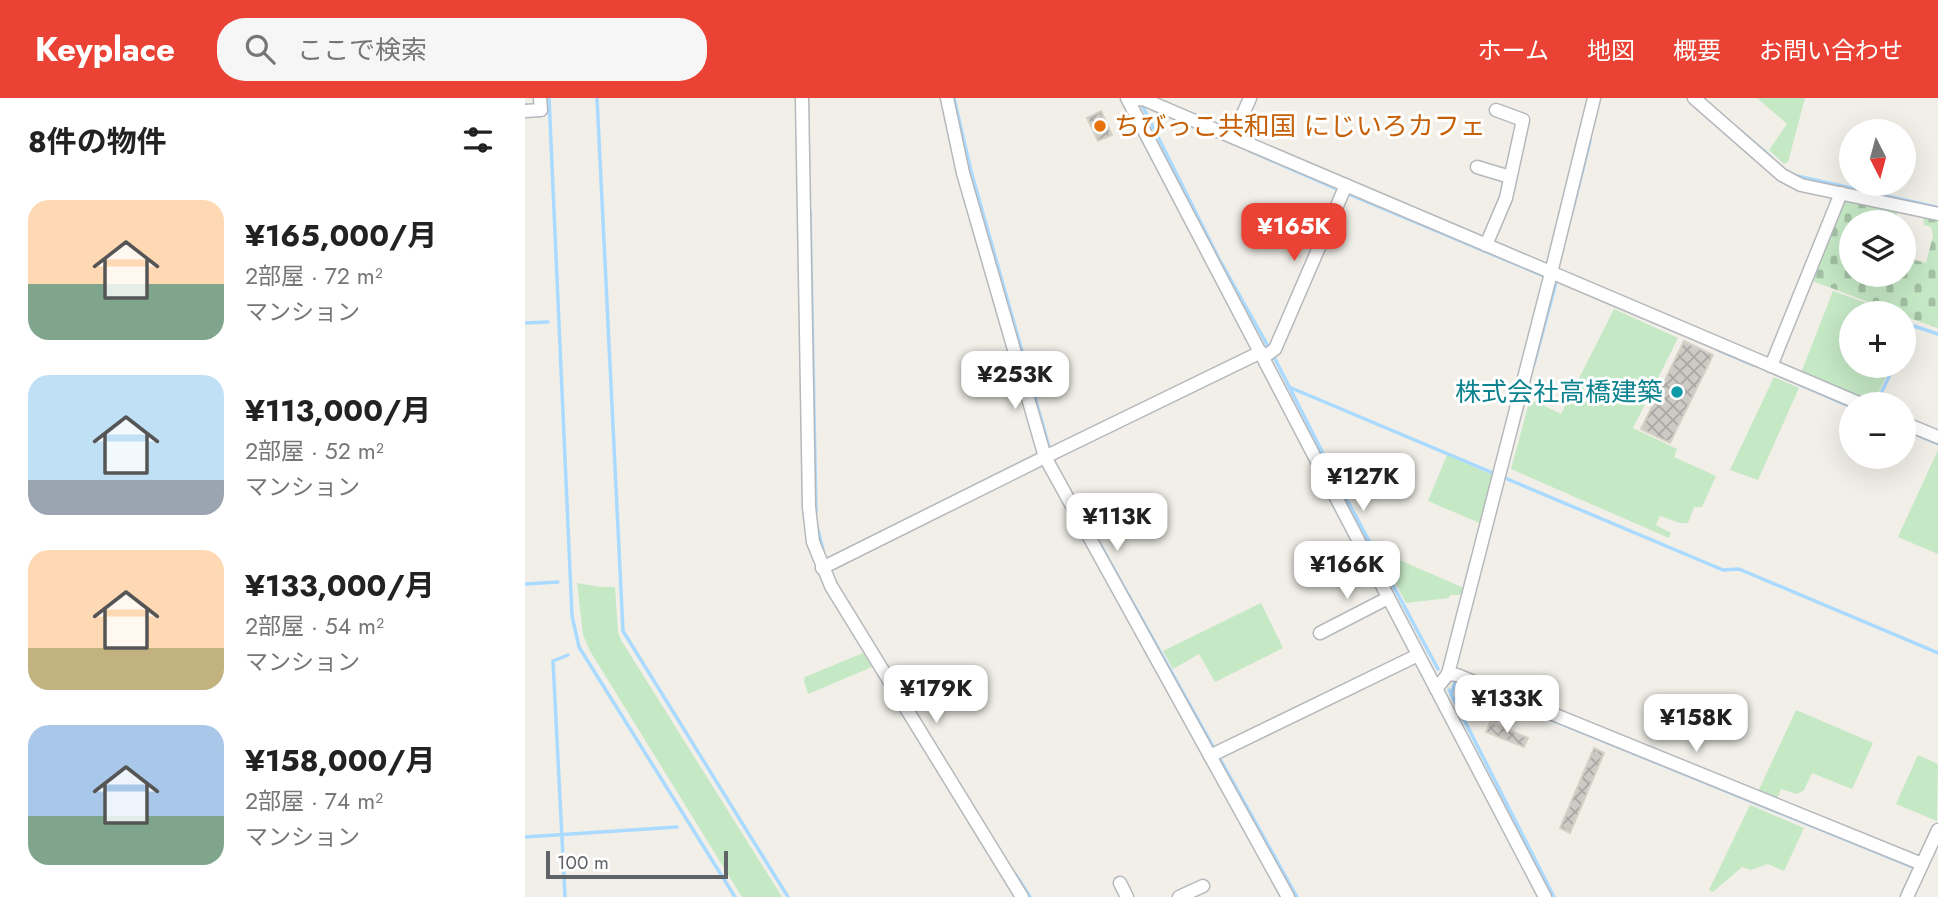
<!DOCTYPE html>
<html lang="ja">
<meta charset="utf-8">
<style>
body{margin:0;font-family:Jost,"Noto Sans JP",sans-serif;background:#f6f6f6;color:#222;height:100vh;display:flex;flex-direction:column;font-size:26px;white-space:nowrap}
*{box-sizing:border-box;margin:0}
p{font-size:23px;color:#767676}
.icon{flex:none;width:38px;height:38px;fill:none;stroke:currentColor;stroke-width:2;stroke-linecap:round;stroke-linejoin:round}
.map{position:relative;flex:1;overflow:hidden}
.details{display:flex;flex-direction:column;background:#fff;width:525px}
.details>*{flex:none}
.needle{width:46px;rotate:174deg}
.buttons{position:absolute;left:1314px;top:21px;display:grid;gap:14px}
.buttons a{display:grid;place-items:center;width:77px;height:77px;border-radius:50%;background:#fff;box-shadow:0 7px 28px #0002;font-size:35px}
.scale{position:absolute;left:21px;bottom:18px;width:182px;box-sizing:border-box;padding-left:7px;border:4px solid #5f6368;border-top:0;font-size:19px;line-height:24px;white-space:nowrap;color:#5f6368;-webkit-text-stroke:5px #fff;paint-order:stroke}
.price{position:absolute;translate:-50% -60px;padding:0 16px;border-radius:14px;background:#fff;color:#222;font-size:23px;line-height:46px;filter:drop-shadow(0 2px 4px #0008)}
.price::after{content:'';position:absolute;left:50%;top:42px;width:21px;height:16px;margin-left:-10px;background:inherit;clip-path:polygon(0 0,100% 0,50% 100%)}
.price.active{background:#ea4335;color:#fff}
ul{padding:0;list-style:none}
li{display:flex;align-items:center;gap:21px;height:175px;padding:0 28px}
li span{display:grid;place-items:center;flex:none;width:196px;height:140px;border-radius:21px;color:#555}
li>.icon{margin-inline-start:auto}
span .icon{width:84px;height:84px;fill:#fffc;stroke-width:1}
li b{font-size:30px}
h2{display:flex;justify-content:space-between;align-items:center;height:84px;padding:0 28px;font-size:30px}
header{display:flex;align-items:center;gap:42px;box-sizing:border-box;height:98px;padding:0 35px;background:#ea4335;color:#fff}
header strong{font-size:33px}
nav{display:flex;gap:38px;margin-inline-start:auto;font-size:24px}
.search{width:490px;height:63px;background:#f6f6f6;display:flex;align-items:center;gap:18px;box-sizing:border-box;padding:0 24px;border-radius:28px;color:#767676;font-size:26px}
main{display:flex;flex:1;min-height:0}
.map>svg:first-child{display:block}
</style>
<header>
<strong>Keyplace</strong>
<div class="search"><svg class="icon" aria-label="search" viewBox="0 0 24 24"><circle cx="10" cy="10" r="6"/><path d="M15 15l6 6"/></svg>ここで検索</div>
<nav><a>ホーム</a><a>地図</a><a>概要</a><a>お問い合わせ</a></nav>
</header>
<main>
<section class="details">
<h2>8件の物件<svg class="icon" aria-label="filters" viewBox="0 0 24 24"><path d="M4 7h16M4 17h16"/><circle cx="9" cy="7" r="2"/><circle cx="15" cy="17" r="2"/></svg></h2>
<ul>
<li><span style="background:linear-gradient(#ffd9b3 60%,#7fa58c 0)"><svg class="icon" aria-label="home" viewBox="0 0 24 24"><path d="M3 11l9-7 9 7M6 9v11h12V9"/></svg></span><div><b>¥165,000/月</b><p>2部屋 · 72 m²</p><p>マンション</p></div></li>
<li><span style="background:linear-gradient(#bfe0f5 75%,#9aa5b1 0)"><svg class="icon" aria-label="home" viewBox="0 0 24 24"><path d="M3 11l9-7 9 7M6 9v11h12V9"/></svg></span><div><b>¥113,000/月</b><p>2部屋 · 52 m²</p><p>マンション</p></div></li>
<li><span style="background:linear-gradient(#ffd9b3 70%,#c2b280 0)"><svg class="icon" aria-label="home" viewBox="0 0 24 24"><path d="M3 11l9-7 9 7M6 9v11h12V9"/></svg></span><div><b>¥133,000/月</b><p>2部屋 · 54 m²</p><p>マンション</p></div></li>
<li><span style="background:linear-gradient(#a9c7e8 65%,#7fa58c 0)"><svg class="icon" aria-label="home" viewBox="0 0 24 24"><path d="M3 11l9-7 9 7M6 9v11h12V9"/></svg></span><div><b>¥158,000/月</b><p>2部屋 · 74 m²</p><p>マンション</p></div></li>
</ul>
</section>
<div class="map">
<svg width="1413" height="799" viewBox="0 0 1413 799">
<defs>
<pattern id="cemetery-stones" width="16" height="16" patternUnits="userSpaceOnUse" patternTransform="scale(1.75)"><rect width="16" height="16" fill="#c5e8c5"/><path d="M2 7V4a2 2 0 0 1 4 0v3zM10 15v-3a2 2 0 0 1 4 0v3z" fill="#a3c0a4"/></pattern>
<pattern id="building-cross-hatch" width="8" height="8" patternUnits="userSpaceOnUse" patternTransform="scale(1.75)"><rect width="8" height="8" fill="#cccac5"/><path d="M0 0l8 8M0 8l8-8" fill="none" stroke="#a9a8a4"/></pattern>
</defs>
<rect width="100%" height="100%" fill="#f1efe8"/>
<!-- grass -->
<g fill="#c5e8c5">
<polygon points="1232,0 1280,0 1263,64 1259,66 1244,52 1262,26"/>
<polygon points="1308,193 1368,215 1326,215 1326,268 1366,268 1348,306 1276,275"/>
<polygon points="1089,211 1153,240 1108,330 1152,351 1149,359 1191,378 1177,409 1169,409 1163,425 1155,425 1135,418 1131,427 1146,435 1144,440 986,371 1005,301 1036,316"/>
<polygon points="1249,279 1274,290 1233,382 1205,372"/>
<polygon points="1413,352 1413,456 1373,439"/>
<polygon points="922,357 970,378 957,426 903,403"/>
<polygon points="854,453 941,491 939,497 925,497 924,500 881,505"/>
<polygon points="52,485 76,489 90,489 93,534 96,542 257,799 217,799 65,553 58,537"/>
<polygon points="736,505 758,550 690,584 674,556 648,571 638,553"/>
<polygon points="338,555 347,569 283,596 279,583 280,579"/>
<polygon points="1271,612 1348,645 1327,691 1287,675 1279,692 1272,696 1256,691 1251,703 1232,696"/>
<polygon points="1393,657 1413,666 1412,723 1371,706"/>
<polygon points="1225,707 1279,730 1259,773 1243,766 1226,772 1217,769 1188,794 1184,792"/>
</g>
<!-- cemetery -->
<polygon fill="url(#cemetery-stones)" points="1317,99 1373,113 1370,124 1326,124 1326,177 1379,177 1379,159 1401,165 1408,138 1406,129 1399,127 1398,118 1413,121 1413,230 1379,218 1379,215 1373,215 1285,182"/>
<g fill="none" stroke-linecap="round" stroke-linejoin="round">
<!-- stream -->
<g stroke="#aadaff" stroke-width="3.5">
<polyline points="24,0 47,518 54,549 210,799"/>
<polyline points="72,0 98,533 263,799"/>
<polyline points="429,0 446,73 524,349"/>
<polyline points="0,7 2,7"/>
<polyline points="618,9 693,159 744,250"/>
<polyline points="1212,30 1246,59"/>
<polyline points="725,53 814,92"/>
<polyline points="1272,78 1411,109"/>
<polyline points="821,95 1019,178"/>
<polyline points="285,114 291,414"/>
<polyline points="1046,118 1065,43"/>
<polyline points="0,225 23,224"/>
<polyline points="1379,246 1389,228 1413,236"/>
<polyline points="1193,252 1228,267"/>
<polyline points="748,257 814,387 913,571"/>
<polyline points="1009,266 1032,181 1033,182"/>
<polyline points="1242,272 1326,309"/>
<polyline points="764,289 1198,472 1214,471 1413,555"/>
<polyline points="1351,306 1369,268"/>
<polyline points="1383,333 1413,346"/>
<polyline points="293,432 298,452"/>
<polyline points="575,446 772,799"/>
<polyline points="0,486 33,484"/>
<polyline points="924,592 1029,799"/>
<polyline points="926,596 931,583 1390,770"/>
<polyline points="0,739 152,729"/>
<polyline points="491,777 505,799"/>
<polyline points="40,799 28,563 43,557"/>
</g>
</g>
<!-- building -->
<g fill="url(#building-cross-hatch)" stroke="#d6d1c6" stroke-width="2">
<polygon points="576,13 587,37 573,43 562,20"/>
<polygon points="1159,243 1188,257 1145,345 1116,331"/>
<polygon points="958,610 975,616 971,624 955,618"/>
<polygon points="965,624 1003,640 999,649 961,634"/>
<polygon points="1069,650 1079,655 1045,735 1035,730"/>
</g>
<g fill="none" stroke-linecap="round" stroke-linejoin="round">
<defs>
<g id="street">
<polyline points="277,0 284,409 288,444 306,488 497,799"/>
<polyline points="422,0 438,75 520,359 736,254"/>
<polyline points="602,0 1020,799"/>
<polyline points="1169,0 1257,77 1276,87 1413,116"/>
<polyline points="604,2 618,1 1336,306"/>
<polyline points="0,13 16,12 15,0"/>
<polyline points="708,39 725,0"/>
<polyline points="952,69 985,79"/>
<polyline points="961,147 981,100 998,22 971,12"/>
<polyline points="739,259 750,251 821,87"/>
<polyline points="1246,268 1316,95"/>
<polyline points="1379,325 1413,339"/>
<polyline points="297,470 520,359 763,799"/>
<polyline points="795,535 863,500"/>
<polyline points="923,576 932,577 1397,766"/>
<polyline points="911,591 923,576 1026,175 1069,0"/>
<polyline points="685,658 893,557"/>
<polyline points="595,785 602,799"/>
<polyline points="654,799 678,788"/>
<polyline points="1382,799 1413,732"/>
</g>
</defs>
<!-- street casing -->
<use href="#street" stroke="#b5b8bc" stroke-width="15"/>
<!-- street -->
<use href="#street" stroke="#fff" stroke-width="12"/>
</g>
<!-- markers -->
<circle fill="#e8710a" stroke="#fff" stroke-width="2.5" cx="575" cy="28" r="7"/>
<circle fill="#0f9aa8" stroke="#fff" stroke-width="2.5" cx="1152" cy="294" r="7"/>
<g text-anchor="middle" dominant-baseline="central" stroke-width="6" stroke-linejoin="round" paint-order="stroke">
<!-- food labels -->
<g font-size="26" fill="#c56008" stroke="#fff" text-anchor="start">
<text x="589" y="28">ちびっこ共和国 にじいろカフェ</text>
</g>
<!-- culture labels -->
<g font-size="26" fill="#0d838f" stroke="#fff" text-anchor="end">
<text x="1138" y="294">株式会社高橋建築</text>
</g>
</g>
</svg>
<div class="buttons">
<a><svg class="needle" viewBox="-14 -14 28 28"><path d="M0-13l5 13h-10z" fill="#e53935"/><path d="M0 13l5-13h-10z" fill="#767676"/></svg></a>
<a><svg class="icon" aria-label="layers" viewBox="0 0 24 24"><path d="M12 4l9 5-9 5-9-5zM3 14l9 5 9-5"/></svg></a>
<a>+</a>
<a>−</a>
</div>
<div class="scale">100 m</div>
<b class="price active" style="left:769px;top:165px">¥165K</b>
<b class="price" style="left:490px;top:313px">¥253K</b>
<b class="price" style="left:838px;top:415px">¥127K</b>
<b class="price" style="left:592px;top:455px">¥113K</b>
<b class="price" style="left:822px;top:503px">¥166K</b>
<b class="price" style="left:411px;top:627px">¥179K</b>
<b class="price" style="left:982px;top:637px">¥133K</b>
<b class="price" style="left:1171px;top:656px">¥158K</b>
</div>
</main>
